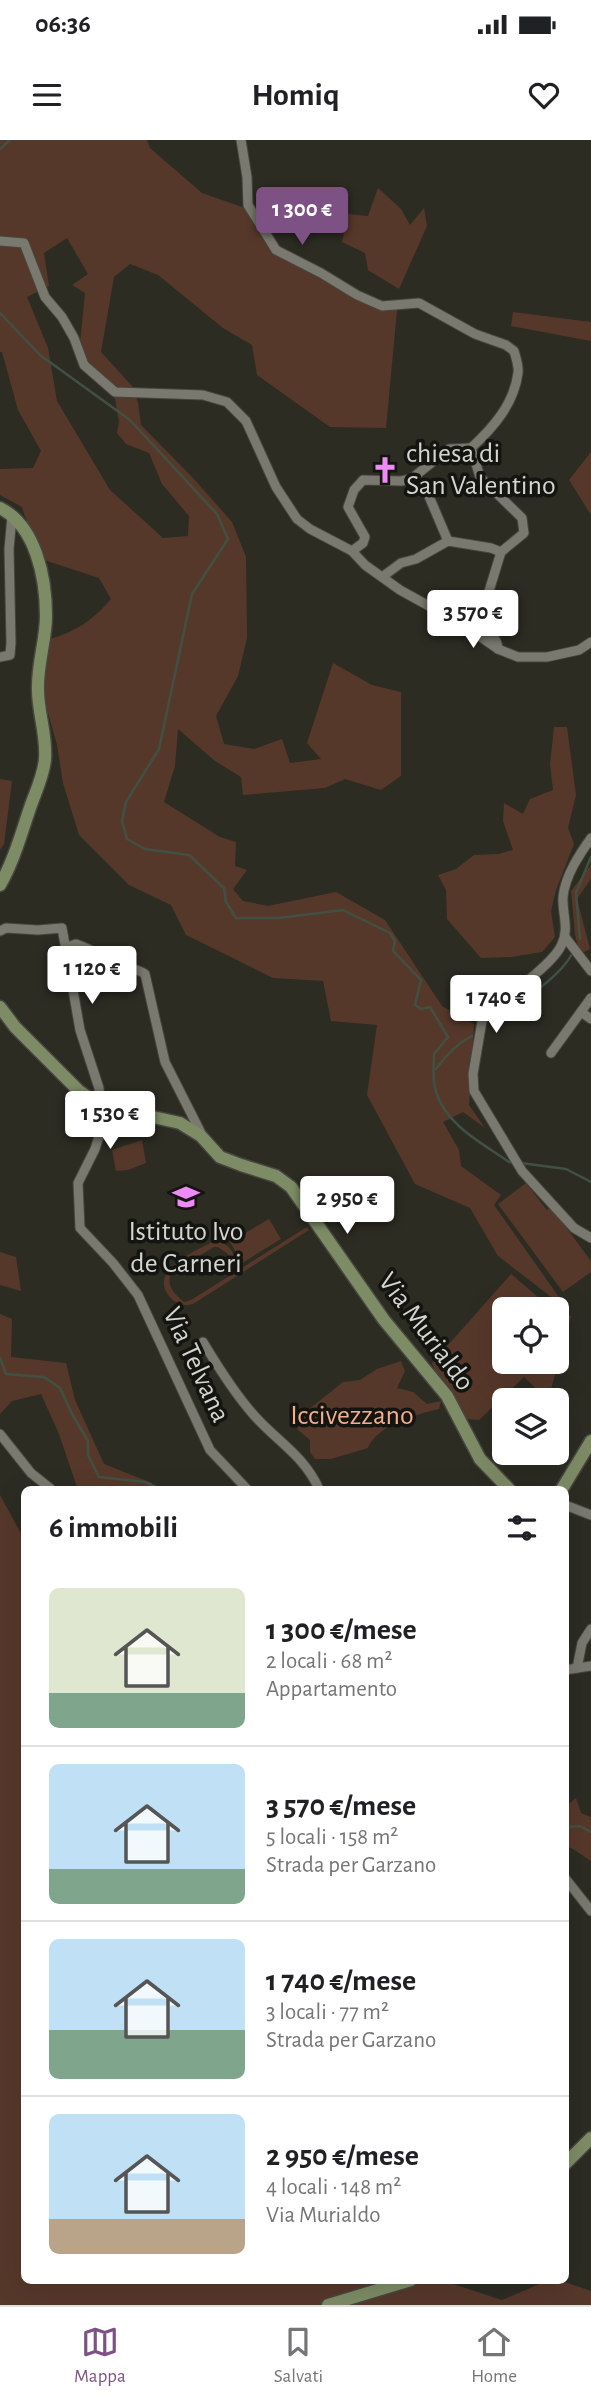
<!DOCTYPE html>
<html lang="it">
<meta charset="utf-8">
<style>
body{margin:0;font-family:"Alegreya Sans",sans-serif;background:#f6f6f6;color:#202124;height:100vh;display:flex;flex-direction:column;font-size:26px;white-space:nowrap}
*{box-sizing:border-box;margin:0}
p{font-size:23px;color:#757577}
.icon{flex:none;width:38px;height:38px;fill:none;stroke:currentColor;stroke-width:2;stroke-linecap:round;stroke-linejoin:round}
.map{position:relative;flex:1;overflow:hidden}
.panel{position:absolute;left:21px;top:1346px;width:548px;height:798px;display:flex;flex-direction:column;background:#fff;border-radius:10px;box-shadow:0 7px 28px #0002}
.panel>*{flex:none}
.fabs{position:absolute;left:492px;top:1157px;display:grid;gap:14px}
.fabs a{display:grid;place-items:center;width:77px;height:77px;border-radius:10px;background:#fff;box-shadow:0 7px 28px #0002;font-size:35px}
.price{position:absolute;translate:-50% -60px;padding:0 16px;border-radius:7px;background:#fff;color:#222;font-size:23px;line-height:46px;filter:drop-shadow(0 2px 4px #0008)}
.price::after{content:'';position:absolute;left:50%;top:42px;width:21px;height:16px;margin-left:-10px;background:inherit;clip-path:polygon(0 0,100% 0,50% 100%)}
.price.active{background:#7d5183;color:#fff}
ul{padding:0;list-style:none}
li{display:flex;align-items:center;gap:21px;height:175px;padding:0 28px}
li+li{border-top:2px solid #e0e0e0}
li span{display:grid;place-items:center;flex:none;width:196px;height:140px;border-radius:10px;color:#555}
li>.icon{margin-inline-start:auto}
span .icon{width:84px;height:84px;fill:#fffc;stroke-width:1}
li b{font-size:30px}
h2{display:flex;justify-content:space-between;align-items:center;height:84px;padding:0 28px;font-size:30px}
.status{display:flex;justify-content:space-between;align-items:center;height:49px;padding:0 35px;background:#fff;direction:ltr}
.status svg{height:19px;fill:currentColor}
header{display:flex;justify-content:space-between;align-items:center;height:91px;padding:0 28px;background:#fff;font-size:32px;font-weight:600}
.tab-bar{display:flex;justify-content:space-around;align-items:center;height:98px;border-top:2px solid #e0e0e0;background:#fff;font-size:19px;color:#757577}
.tab-bar a{display:grid;justify-items:center;gap:4px}
.tab-bar .active{color:#7d5183}
.map>svg:first-child{display:block}
</style>
<div class="status"><b>06:36</b><svg viewBox="0 0 49 12"><path d="M0 12V9h3v3zM5 12V6h3v6zM10 12V3h3v9zM15 12V0h3v12zM26 1h20v11H26zM47 4h2v5h-2z"/></svg></div>
<header><svg class="icon" aria-label="menu" viewBox="0 0 24 24"><path d="M4 6h16M4 12h16M4 18h16"/></svg>Homiq<svg class="icon" aria-label="heart" viewBox="0 0 24 24"><path d="M12 20l-8-8c-3-5 5-10 8-4 3-6 11-1 8 4z"/></svg></header>
<div class="map">
<svg width="591" height="2165" viewBox="0 0 591 2165">
<rect width="100%" height="100%" fill="#2c2c23"/>
<!-- green -->
<g fill="#56382a" fill-rule="evenodd">
<path d="M0 0H147L150 8 202 53 245 68 271 111 318 133 358 160 397 170 386 288 330 287 257 235 252 205 223 188 158 135 130 124 114 137 101 212 132 246 138 263 141 285 193 338 232 382 246 417 247 498 238 536 216 576 224 604 254 609 282 599 290 623 321 619 307 603 333 523 372 545 401 552V636L381 650 345 639 325 648 243 655 241 637 215 621 178 589 175 626 164 662 220 697 236 702 235 726 247 730 233 749 243 761 268 766 336 752 385 780 442 866 474 884 469 965 485 988 463 972 443 982 459 1010 461 1026 501 1055 494 1065 568 1170 498 1116 470 1068 415 1044 367 955 377 885 331 881 323 841 273 838 186 795 171 765 129 745 79 695 63 643 57 605 41 547 50 499C76 492 94 479 111 459L99 438 44 420C37 402 27 385 22 367L0 355V329L33 328 41 311 18 270 2 212H0ZM67 98 88 134 72 145 85 153 78 224 115 258 119 282 117 293 126 304 149 313 162 344 189 376 188 396 163 398 110 350 57 261 48 208 27 157 49 146 44 113Z"/>
<polygon points="378,48 401,69 410,85 424,68 427,86 399,149 368,130 365,113 342,102 348,74 368,76"/>
<polygon points="513,172 591,182 591,201 511,186"/>
<polygon points="591,312 591,375 569,340"/>
<polygon points="554,587 567,587 576,655 568,688 574,704 556,750 551,771 555,797 542,812 511,817 481,818 447,779 446,750 438,735 456,729 474,715 498,714 513,710 503,681 504,663 523,674 530,659 553,650 550,624"/>
<polygon points="0,639 12,641 4,704 0,710"/>
<polygon points="591,725 591,739 577,759 590,809 580,814 575,795 571,751"/>
<polygon points="142,1000 146,1023 128,1030 116,1031 112,1010"/>
<polygon points="526,1043 547,1070 551,1067 591,1121 591,1132 563,1152 498,1064"/>
<polygon points="269,1079 281,1099 242,1123 230,1102"/>
<path d="M307 1087 309 1090 193 1164C184 1167 176 1164 169 1156 148 1130 196 1111 214 1101 231 1103 236 1115 237 1131ZM214 1107H218L228 1114 231 1135 191 1160 184 1162C174 1154 166 1146 171 1133Z"/>
<polygon points="0,1112 16,1117 21,1151 0,1145"/>
<polygon points="511,1134 552,1169 504,1169 504,1222 556,1222 557,1173 571,1176 548,1260 524,1237 479,1280 467,1279 437,1236 432,1223"/>
<polygon points="0,1174 12,1179 11,1217 66,1223 75,1260 104,1324 152,1343 150,1349 82,1349 77,1347 59,1294 41,1254 12,1261 0,1274"/>
<path d="M401 1221 405 1231 397 1248 413 1252 427 1264 441 1261 439 1269C417 1274 377 1285 368 1308L331 1319H315L310 1312V1300L297 1289 308 1270 343 1242 360 1240 377 1229Z"/>
<polygon points="0,1355 24,1399 24,2140 441,2140 502,2160 549,2140 559,2140 591,2151 591,2165 0,2165"/>
<polygon points="576,1658 581,1673 591,1677 591,1721 573,1709 565,1706 565,1667"/>
</g>
<g fill="none" stroke-linecap="round" stroke-linejoin="round">
<!-- stream -->
<g stroke="#405144" stroke-width="2.5">
<polyline points="0,9 10,0"/>
<path d="M0 173 40 215 130 280 217 374 228 399 192 454 159 609 126 662 122 681 127 699 145 709 189 715 224 748 226 762 236 778H279L343 770 390 793 395 801 393 811 421 840 415 865 421 869 430 867 448 897 434 914C434 926 432 941 436 952 447 986 482 1003 509 1022L514 1023"/>
<polyline points="580,799 576,753 591,717"/>
<path d="M494 882C517 863 558 840 572 814"/>
<path d="M436 929C446 915 456 904 472 896"/>
<polyline points="521,1023 566,1029 591,1042"/>
<polyline points="0,1218 6,1234 44,1237 60,1248 72,1274 88,1301 88,1315 99,1337 145,1342 160,1349"/>
<polyline points="565,1687 580,1686 591,1692"/>
</g>
<defs>
<g id="street">
<path d="M241 0 247 37 248 65 276 110 321 133 357 155 382 166 419 163 475 194 506 205 514 211C516 218 519 226 518 233 514 264 493 288 471 308L480 337 522 378 524 393 501 412 482 474 481 484C489 494 497 496 498 509"/>
<polyline points="0,101 24,103 45,157 62,177 74,198 84,225 115,252 203,255 227,262 246,281 276,347 297,379 310,389 352,411 365,425 400,450 465,486 498,509 518,517 547,517 579,510 591,502"/>
<polyline points="411,339 428,354 448,401"/>
<polyline points="352,411 363,403 365,397 348,367 354,350 363,340 401,341 411,339 449,309 471,308"/>
<polyline points="382,437 401,423 416,419 448,401 491,408 501,412"/>
<polyline points="0,517 10,515 11,503 9,409 12,376"/>
<path d="M591 698C579 715 565 736 563 757 562 774 570 789 561 806 551 826 507 856 488 871L482 881 473 934 474 951 522 1031 574 1088 591 1098"/>
<polyline points="0,791 6,788 38,790 62,788 66,810"/>
<polyline points="565,797 591,831"/>
<polyline points="581,872 591,879"/>
<polyline points="551,913 591,858"/>
<path d="M201 996 200 991 165 922 145 834C135 827 123 828 113 822 101 815 90 809 76 804L68 807 66 810 80 890 99 948 102 987 95 1009 78 1043 80 1088 113 1123 138 1155 210 1310 247 1349"/>
<path d="M203 1202C218 1227 233 1251 252 1273 276 1301 303 1314 319 1349"/>
<polyline points="0,1294 31,1333 51,1349"/>
<polyline points="565,1365 591,1375"/>
<polyline points="577,1528 582,1503 591,1489"/>
<polyline points="565,1530 591,1526"/>
<polyline points="565,1738 591,1771"/>
</g>
<g id="secondary">
<path d="M0 368C36 386 46 438 46 476 46 500 37 525 38 550 38 573 47 596 45 619 44 634 36 651 31 665 22 691 14 721 0 745"/>
<polyline points="0,867 15,887 79,951 99,965 180,983 201,996 220,1017 241,1025 276,1036 291,1047 384,1180 447,1256 480,1319 509,1349"/>
<polyline points="562,1349 591,1301"/>
<polyline points="565,2024 591,1998"/>
<polyline points="328,2165 411,2140"/>
</g>
</defs>
<!-- street casing -->
<use href="#street" stroke="#47463f" stroke-width="11"/>
<!-- secondary casing -->
<use href="#secondary" stroke="#47463f" stroke-width="15"/>
<!-- street -->
<use href="#street" stroke="#7a796f" stroke-width="9"/>
<!-- secondary -->
<use href="#secondary" stroke="#7e8c66" stroke-width="12"/>
</g>
<!-- icons -->
<defs>
<symbol id="church-bare" viewBox="-9 -9 18 18"><path d="M-1.2-6h2.4v3.5h3.3v2.4h-3.3V6h-2.4V-.1h-3.3v-2.4h3.3Z" fill="#ef8bf7" stroke="#141410" stroke-width="2.5" paint-order="stroke"/></symbol>
<symbol id="university-bare" viewBox="-9 -9 18 18"><path d="M0-5L7-2L0 1L-7-2ZM-4 1L0 2.5L4 1V4Q0 6-4 4Z" fill="#ef8bf7" stroke="#141410" stroke-width="2.5" paint-order="stroke"/></symbol>
</defs>
<g fill-rule="evenodd">
<use href="#church-bare" x="366" y="311" width="38" height="38"/>
<use href="#university-bare" x="167" y="1038" width="38" height="38"/>
</g>
<g text-anchor="middle" dominant-baseline="central" stroke-width="7" stroke-linejoin="round" paint-order="stroke">
<!-- poi labels -->
<g font-size="28" fill="#d5d5cf" stroke="#141410" text-anchor="start">
<text x="406" y="314">chiesa di<tspan x="406" dy="32">San Valentino</tspan></text>
<text x="186" y="1092" text-anchor="middle">Istituto Ivo<tspan x="186" dy="32">de Carneri</tspan></text>
</g>
<!-- street labels -->
<g font-size="28" fill="#d5d5cf" stroke="#141410">
<text transform="translate(426 1192) rotate(53)">Via Murialdo</text>
<text transform="translate(196 1225) rotate(65)">Via Telvana</text>
</g>
<!-- park labels -->
<g font-size="28" fill="#f2ae8d" stroke="#141410">
<text x="352" y="1276">Iccivezzano</text>
</g>
</g>
</svg>
<div class="fabs">
<a><svg class="icon" aria-label="locate" viewBox="0 0 24 24"><circle cx="12" cy="12" r="6"/><path d="M12 2v4M12 18v4M2 12h4M18 12h4"/></svg></a>
<a><svg class="icon" aria-label="layers" viewBox="0 0 24 24"><path d="M12 4l9 5-9 5-9-5zM3 14l9 5 9-5"/></svg></a>
</div>
<b class="price active" style="left:302px;top:107px">1 300 €</b>
<b class="price" style="left:473px;top:510px">3 570 €</b>
<b class="price" style="left:92px;top:866px">1 120 €</b>
<b class="price" style="left:496px;top:895px">1 740 €</b>
<b class="price" style="left:110px;top:1011px">1 530 €</b>
<b class="price" style="left:347px;top:1096px">2 950 €</b>
<section class="panel">
<h2>6 immobili<svg class="icon" aria-label="filters" viewBox="0 0 24 24"><path d="M4 7h16M4 17h16"/><circle cx="9" cy="7" r="2"/><circle cx="15" cy="17" r="2"/></svg></h2>
<ul>
<li><span style="background:linear-gradient(#dfe7d0 75%,#7fa58c 0)"><svg class="icon" aria-label="home" viewBox="0 0 24 24"><path d="M3 11l9-7 9 7M6 9v11h12V9"/></svg></span><div><b>1 300 €/mese</b><p>2 locali · 68 m²</p><p>Appartamento</p></div></li>
<li><span style="background:linear-gradient(#bfe0f5 75%,#7fa58c 0)"><svg class="icon" aria-label="home" viewBox="0 0 24 24"><path d="M3 11l9-7 9 7M6 9v11h12V9"/></svg></span><div><b>3 570 €/mese</b><p>5 locali · 158 m²</p><p>Strada per Garzano</p></div></li>
<li><span style="background:linear-gradient(#bfe0f5 65%,#7fa58c 0)"><svg class="icon" aria-label="home" viewBox="0 0 24 24"><path d="M3 11l9-7 9 7M6 9v11h12V9"/></svg></span><div><b>1 740 €/mese</b><p>3 locali · 77 m²</p><p>Strada per Garzano</p></div></li>
<li><span style="background:linear-gradient(#bfe0f5 75%,#b9a48a 0)"><svg class="icon" aria-label="home" viewBox="0 0 24 24"><path d="M3 11l9-7 9 7M6 9v11h12V9"/></svg></span><div><b>2 950 €/mese</b><p>4 locali · 148 m²</p><p>Via Murialdo</p></div></li>
</ul>
</section>
</div>
<nav class="tab-bar">
<a class="active"><svg class="icon" aria-label="map" viewBox="0 0 24 24"><path d="M3 6l6-2 6 2 6-2v14l-6 2-6-2-6 2zM9 4v14M15 6v14"/></svg>Mappa</a>
<a><svg class="icon" aria-label="saved" viewBox="0 0 24 24"><path d="M7 4h10v16l-5-4-5 4z"/></svg>Salvati</a>
<a><svg class="icon" aria-label="home" viewBox="0 0 24 24"><path d="M3 11l9-7 9 7M6 9v11h12V9"/></svg>Home</a>
</nav>
